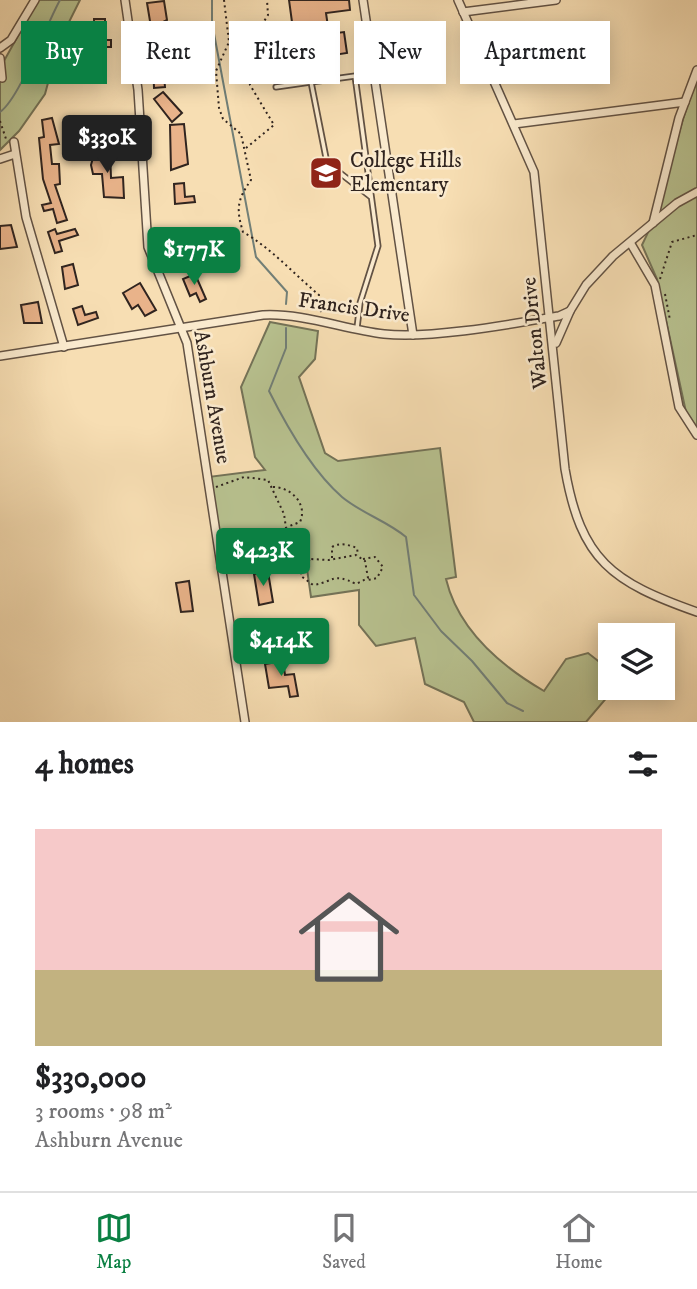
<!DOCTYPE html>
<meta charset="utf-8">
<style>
body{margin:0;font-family:"IM FELL DW Pica",serif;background:#f6f6f6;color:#202124;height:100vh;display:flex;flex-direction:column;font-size:26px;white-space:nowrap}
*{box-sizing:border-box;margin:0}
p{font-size:23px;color:#757577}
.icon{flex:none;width:38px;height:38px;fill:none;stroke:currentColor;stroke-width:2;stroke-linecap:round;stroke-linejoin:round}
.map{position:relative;height:722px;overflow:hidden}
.panel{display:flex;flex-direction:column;background:#fff;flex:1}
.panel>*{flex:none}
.banner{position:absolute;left:21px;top:21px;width:656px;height:63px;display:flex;gap:14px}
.tools{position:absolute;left:598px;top:623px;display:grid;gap:14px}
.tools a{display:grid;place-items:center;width:77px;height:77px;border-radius:0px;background:#fff;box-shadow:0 4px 18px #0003;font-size:35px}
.price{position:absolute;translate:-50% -60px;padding:0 16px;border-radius:7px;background:#0b8043;color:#fff;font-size:23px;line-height:46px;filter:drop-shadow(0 2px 4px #0008)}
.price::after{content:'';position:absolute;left:50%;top:42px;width:21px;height:16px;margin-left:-10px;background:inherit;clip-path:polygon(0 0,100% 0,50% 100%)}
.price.selected{background:#222;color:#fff}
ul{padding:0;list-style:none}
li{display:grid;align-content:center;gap:14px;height:371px;padding:0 35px}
li span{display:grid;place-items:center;height:217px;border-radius:0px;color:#555}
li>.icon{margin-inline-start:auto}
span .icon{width:126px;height:126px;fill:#fffc;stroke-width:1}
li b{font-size:30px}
h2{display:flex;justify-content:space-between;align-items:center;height:84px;padding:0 35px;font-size:30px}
.pill{padding:0 24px;border-radius:0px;background:#fff;box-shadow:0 4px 18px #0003;font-size:24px;line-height:63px}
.pill.selected{background:#0b8043;color:#fff}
.menu{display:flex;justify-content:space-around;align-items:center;height:98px;border-top:2px solid #e0e0e0;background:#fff;font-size:19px;color:#757577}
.menu a{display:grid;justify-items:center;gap:4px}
.menu .selected{color:#0b8043}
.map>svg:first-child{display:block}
</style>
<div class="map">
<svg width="697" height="722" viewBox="0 0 697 722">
<rect width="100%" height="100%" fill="#f7deb3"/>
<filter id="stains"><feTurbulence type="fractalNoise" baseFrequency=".00286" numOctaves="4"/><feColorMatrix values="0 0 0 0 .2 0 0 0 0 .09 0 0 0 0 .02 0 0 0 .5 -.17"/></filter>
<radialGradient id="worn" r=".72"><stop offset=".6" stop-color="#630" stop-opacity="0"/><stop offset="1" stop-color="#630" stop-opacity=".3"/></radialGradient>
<!-- green -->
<g fill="#b8c290" stroke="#747358" stroke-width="2">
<polygon points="38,0 80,0 59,42 45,94 19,131 0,150 0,68"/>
<path d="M697 81V428L686 412 657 279 642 245C670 190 673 135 697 81Z"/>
<path d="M270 322 318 331 315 359 299 377 325 453 338 461 440 448 456 577 446 579C458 629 501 666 544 691L566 659 588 653 611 671V688L630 689 608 696 586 722H474L464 702 425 684 415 638 376 646 359 625V590L311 597 305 555 221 565 208 477 265 470 255 457 241 387Z"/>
</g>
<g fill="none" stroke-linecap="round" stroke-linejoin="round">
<!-- stream -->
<g stroke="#727f77" stroke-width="2">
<polyline points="212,0 212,23 256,257 287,292 286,304"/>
<path d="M0 112C20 98 45 27 60 0"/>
<path d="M286 328V348L269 391C287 427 311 470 342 497 361 513 387 521 406 537L414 595 441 631 472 661 507 703 523 711"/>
</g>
</g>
<!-- building -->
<g fill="#e9b38a" stroke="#30241f" stroke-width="2">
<polygon points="289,0 349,0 350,10 326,13 329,34 344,32 347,53 333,55 334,60 327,64 328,72 284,79 278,61 264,64 261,44 284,40 282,24 292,22"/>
<polygon points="164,1 167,20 159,24 165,87 154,88 152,33 147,3"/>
<polygon points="94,19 105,19 105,40 111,40 111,47 96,47 96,39 86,39 86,33 94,33"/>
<polygon points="163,92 182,113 172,122 154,99"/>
<polygon points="52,118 59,144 50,145 52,164 59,164 60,184 55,185 67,220 57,223 53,209 44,211 42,205 51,203 43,179 39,138 44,137 42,120"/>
<polygon points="116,119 117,137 101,138 101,133 105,133 104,120"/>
<polygon points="184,124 188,164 171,170 170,125"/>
<polygon points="95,150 110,150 111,178 123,177 124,198 104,197 102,174 93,174 91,165"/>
<polygon points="184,183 185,197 194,196 195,202 175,204 174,184"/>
<polygon points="11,225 17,247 0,249 0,226"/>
<polygon points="55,229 57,234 75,229 78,235 59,241 62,251 55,253 48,232"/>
<polygon points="172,229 178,240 188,235 199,256 193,258 196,264 189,268 186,261 179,265 166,232"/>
<polygon points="73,264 78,285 65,289 62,267"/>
<polygon points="195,274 206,299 200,302 196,293 190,296 183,279"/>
<polygon points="140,283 156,310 145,316 138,305 132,309 123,293"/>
<polygon points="38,302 42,323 24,323 21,305"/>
<polygon points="82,306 85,315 96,312 98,318 78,325 73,309"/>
<polygon points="268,572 273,602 259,605 254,574"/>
<polygon points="189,581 193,611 181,612 176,583"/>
<polygon points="278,622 282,635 281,651 273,652 272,635 264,632 263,624"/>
<polygon points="283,661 285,675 294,674 298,696 290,697 288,686 269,688 265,664"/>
</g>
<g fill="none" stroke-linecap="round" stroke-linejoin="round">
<defs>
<g id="service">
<polyline points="276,87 311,82"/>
<polyline points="357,328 360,303 378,246 355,76 311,82 327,163 371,197"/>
</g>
<g id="minor">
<polyline points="125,0 138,90 148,247 187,343 245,722"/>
<polyline points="363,0 413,335"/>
<path d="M458 0 534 172 565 469C581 561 612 582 697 612"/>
<polyline points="463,12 556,0"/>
<polyline points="0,48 11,40 35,0"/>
<polyline points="0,58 2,78"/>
<polyline points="514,124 685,102"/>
<polyline points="14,142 26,217 64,347"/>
<polyline points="0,159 15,154"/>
<polyline points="653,223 679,118 697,70"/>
<polyline points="631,244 655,285 679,407 697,435"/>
<polyline points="556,343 570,311"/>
<path d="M0 356 263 315C304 313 343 329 384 334 431 339 512 324 559 316L570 311 586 285 613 256 677 203 697 192"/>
</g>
</defs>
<!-- service casing -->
<use href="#service" stroke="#625244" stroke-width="7"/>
<!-- minor casing -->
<use href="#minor" stroke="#625244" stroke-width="10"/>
<!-- path -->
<g stroke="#30241f" stroke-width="2" stroke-dasharray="2 3.5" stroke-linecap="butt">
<path d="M224 0 229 42 216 71 219 108 223 119 241 134 251 180C237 200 236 209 243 232 272 249 294 274 319 295L321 313"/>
<polyline points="0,121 6,139"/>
<polyline points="246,148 274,125 250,85 244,53 268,15 267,0"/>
<polyline points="660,279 672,242 697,235"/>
<polyline points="665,294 670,320"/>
<path d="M216 487 244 477 268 480 284 514 286 528 275 545 265 548C252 539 239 537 225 545"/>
<path d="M273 487C291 487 308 504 300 522L287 527"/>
<path d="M284 532 311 559 329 560 356 555 365 561 368 578 356 584C332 572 334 582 313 585L301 576V567L311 559"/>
<path d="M332 558V547C340 542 349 545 357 548L358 555"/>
<polyline points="363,559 375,557 383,567 377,578 368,580"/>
</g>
<!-- service -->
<use href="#service" stroke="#faeace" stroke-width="3.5"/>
<!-- minor -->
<use href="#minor" stroke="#faeace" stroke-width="7"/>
</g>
<!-- icons -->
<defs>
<symbol id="school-square" viewBox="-11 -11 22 22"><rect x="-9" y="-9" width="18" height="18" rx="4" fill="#8f2418" stroke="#faeace"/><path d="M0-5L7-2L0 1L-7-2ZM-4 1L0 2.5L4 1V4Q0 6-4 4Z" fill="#fff"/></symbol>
</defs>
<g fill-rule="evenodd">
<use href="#school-square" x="307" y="154" width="38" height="38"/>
</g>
<g text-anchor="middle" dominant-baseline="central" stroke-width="5" stroke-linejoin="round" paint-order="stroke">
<!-- poi labels -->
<g font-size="21" fill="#30241f" stroke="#faeace" text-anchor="start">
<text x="350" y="161">College Hills<tspan x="350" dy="24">Elementary</tspan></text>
</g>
<!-- street labels -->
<g font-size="21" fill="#30241f" stroke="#faeace">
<text transform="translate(354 308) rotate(8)">Francis Drive</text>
<text transform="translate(535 333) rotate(-96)">Walton Drive</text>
<text transform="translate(212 397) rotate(80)">Ashburn Avenue</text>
</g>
</g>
<rect width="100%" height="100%" filter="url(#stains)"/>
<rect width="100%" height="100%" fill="url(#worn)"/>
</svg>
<div class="tools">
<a><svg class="icon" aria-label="layers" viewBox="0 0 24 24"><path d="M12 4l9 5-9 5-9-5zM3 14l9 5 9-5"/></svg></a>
</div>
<b class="price selected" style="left:107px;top:175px">$330K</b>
<b class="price" style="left:194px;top:287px">$177K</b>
<b class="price" style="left:263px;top:588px">$423K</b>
<b class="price" style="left:281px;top:678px">$414K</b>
<div class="banner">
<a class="pill selected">Buy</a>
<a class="pill">Rent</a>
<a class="pill">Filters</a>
<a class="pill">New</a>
<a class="pill">Apartment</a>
</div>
</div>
<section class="panel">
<h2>4 homes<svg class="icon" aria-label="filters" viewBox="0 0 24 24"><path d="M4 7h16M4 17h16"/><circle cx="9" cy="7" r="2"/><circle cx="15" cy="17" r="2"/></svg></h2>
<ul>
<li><span style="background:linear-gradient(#f6c9c9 65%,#c2b280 0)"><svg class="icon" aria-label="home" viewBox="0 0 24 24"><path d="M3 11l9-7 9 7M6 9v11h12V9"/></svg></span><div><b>$330,000</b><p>3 rooms · 98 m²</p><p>Ashburn Avenue</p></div></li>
</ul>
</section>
<nav class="menu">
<a class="selected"><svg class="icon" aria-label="map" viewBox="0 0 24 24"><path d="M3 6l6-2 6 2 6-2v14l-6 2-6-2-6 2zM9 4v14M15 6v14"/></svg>Map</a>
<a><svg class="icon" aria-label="saved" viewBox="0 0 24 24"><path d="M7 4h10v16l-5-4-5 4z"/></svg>Saved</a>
<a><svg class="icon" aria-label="home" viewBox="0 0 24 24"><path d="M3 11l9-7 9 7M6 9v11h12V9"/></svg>Home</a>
</nav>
